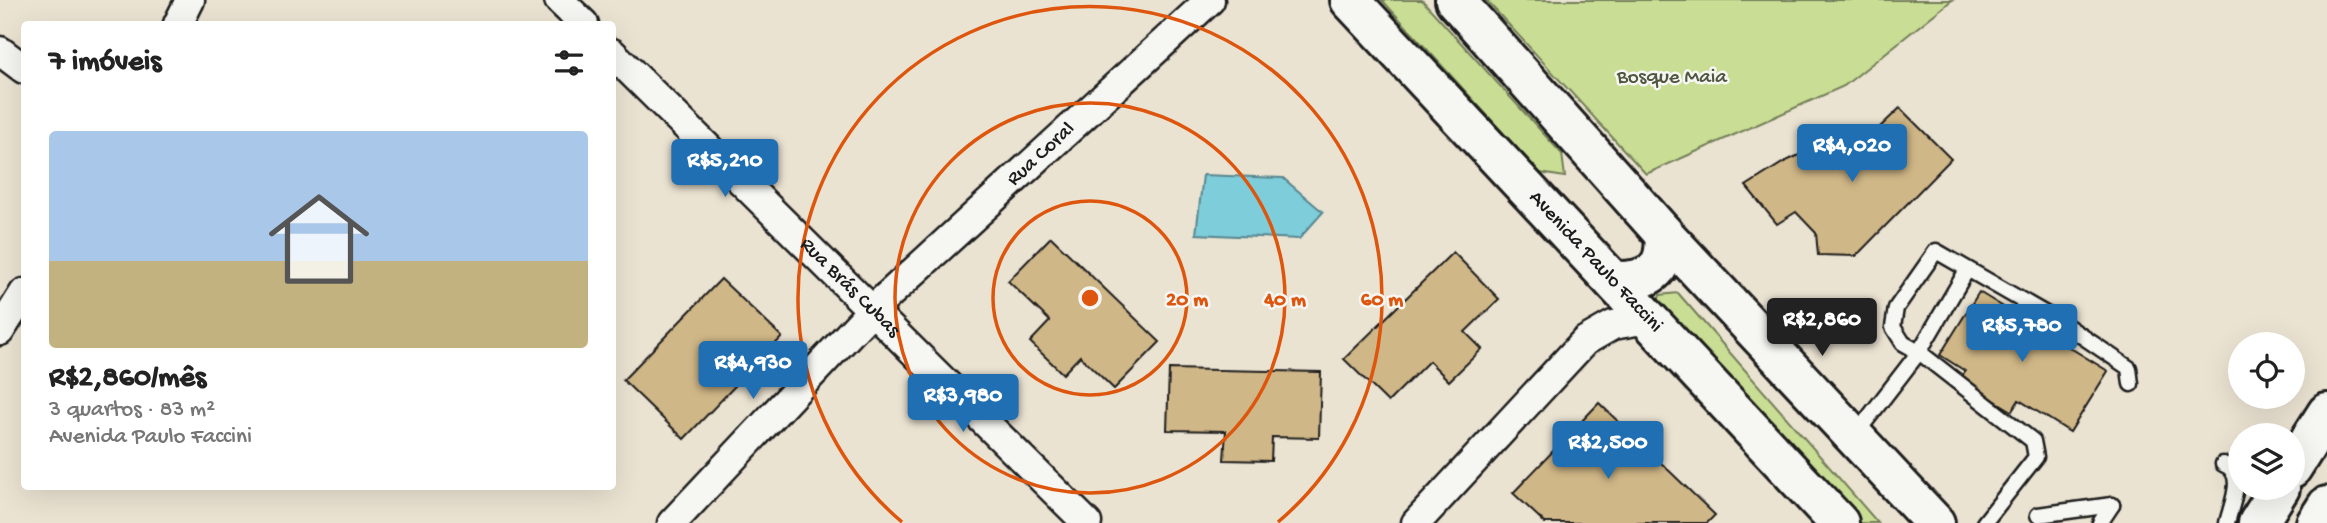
<!DOCTYPE html>
<html lang="pt">
<meta charset="utf-8">
<style>
body{margin:0;font-family:"Gochi Hand",sans-serif;background:#f2f2f2;color:#222;height:100vh;display:flex;flex-direction:column;font-size:26px;white-space:nowrap}
*{box-sizing:border-box;margin:0}
p{font-size:23px;color:#767676}
.icon{flex:none;width:38px;height:38px;fill:none;stroke:currentColor;stroke-width:2;stroke-linecap:round;stroke-linejoin:round}
.map{position:relative;flex:1;overflow:hidden}
.panel{position:absolute;left:21px;top:21px;width:595px;height:469px;display:flex;flex-direction:column;background:#fff;border-radius:7px;box-shadow:0 7px 28px #0002}
.panel>*{flex:none}
.buttons{position:absolute;left:2228px;top:332px;display:grid;gap:14px}
.buttons a{display:grid;place-items:center;width:77px;height:77px;border-radius:50%;background:#fff;box-shadow:0 7px 28px #0002;font-size:35px}
.price{position:absolute;translate:-50% -60px;padding:0 16px;border-radius:7px;background:#1f6fb2;color:#fff;font-size:23px;line-height:46px;filter:drop-shadow(0 2px 4px #0008)}
.price::after{content:'';position:absolute;left:50%;top:42px;width:21px;height:16px;margin-left:-10px;background:inherit;clip-path:polygon(0 0,100% 0,50% 100%)}
.price.active{background:#222;color:#fff}
ul{padding:0;list-style:none}
li{display:grid;align-content:center;gap:14px;height:371px;padding:0 28px}
li+li{border-top:2px solid #e0e0e0}
li span{display:grid;place-items:center;height:217px;border-radius:7px;color:#555}
li>.icon{margin-inline-start:auto}
span .icon{width:126px;height:126px;fill:#fffc;stroke-width:1}
li b{font-size:30px}
h2{display:flex;justify-content:space-between;align-items:center;height:84px;padding:0 28px;font-size:30px}
.map>svg:first-child{display:block}
</style>
<div class="map">
<svg width="2327" height="523" viewBox="0 0 2327 523">
<rect width="100%" height="100%" fill="#ebe3d2"/>
<filter id="ink" filterUnits="userSpaceOnUse"><feTurbulence type="fractalNoise" baseFrequency=".0143" numOctaves="2"/><feDisplacementMap in="SourceGraphic" scale="14" xChannelSelector="R" yChannelSelector="G"/><feConvolveMatrix kernelMatrix="1 2 1 2 8 2 1 2 1" color-interpolation-filters="sRGB"/></filter>
<g filter="url(#ink)">
<!-- green -->
<g fill="#c9de94" stroke="#727d58" stroke-width="2">
<polygon points="1382,0 1422,0 1562,154 1565,177 1540,173"/>
<polygon points="1486,0 1952,0 1844,86 1646,174"/>
<polygon points="1678,293 1878,523 1841,523 1655,314 1660,295"/>
</g>
<!-- water -->
<polygon fill="#7ecdda" stroke="#57868e" stroke-width="2" points="1203,175 1283,178 1323,212 1299,239 1196,234"/>
<!-- building -->
<g fill="#d0b787" stroke="#1c1c1c" stroke-width="2">
<polygon points="1900,108 1951,159 1856,256 1818,255 1816,233 1796,212 1777,224 1746,186 1784,162 1843,135 1858,148"/>
<polygon points="1051,237 1160,342 1114,389 1080,356 1063,374 1030,342 1050,321 1008,281"/>
<polygon points="1453,252 1499,299 1465,332 1482,349 1449,381 1429,361 1388,402 1344,359"/>
<polygon points="721,279 782,337 684,439 623,380"/>
<polygon points="1979,292 2108,371 2070,432 2019,400 2012,411 1960,379 1965,371 1940,355"/>
<polygon points="1169,369 1321,372 1319,438 1272,437 1271,461 1224,460 1226,431 1167,430"/>
<polygon points="1599,403 1715,515 1707,523 1545,523 1513,493"/>
</g>
<g fill="none" stroke-linecap="round" stroke-linejoin="round">
<defs>
<g id="service">
<polyline points="1855,435 1919,352 1967,270"/>
<path d="M2223 464C2247 472 2231 505 2227 523"/>
<polyline points="2038,515 2112,505"/>
<polyline points="1984,523 2036,457 2033,441 1919,352 1903,343 1893,327 1896,308 1936,251 2070,328 2129,368 2131,384"/>
<polyline points="2100,523 2112,505"/>
</g>
<g id="minor">
<polyline points="559,0 584,24"/>
<polyline points="178,24 190,0"/>
<polyline points="0,51 24,69"/>
<path id="s1" d="M612 53 1087 523"/>
<polyline points="0,331 24,293"/>
<path id="s2" d="M672 523 872 310 1210 0"/>
<polyline points="1416,523 1585,341 1613,325 1648,319"/>
</g>
<g id="secondary">
<path id="s3" d="M1350 0 1839 523"/>
<polyline points="1455,0 1664,234 1935,523"/>
<path d="M1614 281C1648 282 1668 271 1664 234"/>
<polyline points="2292,468 2327,413"/>
<polyline points="2258,523 2280,488"/>
<polyline points="2316,523 2327,506"/>
</g>
</defs>
<!-- service casing -->
<use href="#service" stroke="#1c1c1c" stroke-width="19"/>
<!-- minor casing -->
<use href="#minor" stroke="#1c1c1c" stroke-width="33"/>
<!-- secondary casing -->
<use href="#secondary" stroke="#1c1c1c" stroke-width="44"/>
<!-- service -->
<use href="#service" stroke="#f6f6f2" stroke-width="14"/>
<!-- minor -->
<use href="#minor" stroke="#f6f6f2" stroke-width="28"/>
<!-- secondary -->
<use href="#secondary" stroke="#f6f6f2" stroke-width="38"/>
</g>
</g>
<!-- distance rings -->
<g fill="none" stroke="#de560d" stroke-width="3.5">
<circle cx="1090" cy="298" r="97"/>
<circle cx="1090" cy="298" r="195"/>
<path d="M902 522A292 292 0 1 1 1278 522"/>
</g>
<g text-anchor="middle" dominant-baseline="central" stroke-width="5" stroke-linejoin="round" paint-order="stroke">
<!-- park labels -->
<g font-size="21" fill="#505640" stroke="#f6f6f2">
<text x="1672" y="78">Bosque Maia</text>
</g>
<!-- street labels -->
<g font-size="21" fill="#1c1c1c" stroke="#f6f6f2">
<text stroke="none"><textPath href="#s2" startOffset="522">Rua Coral</textPath></text>
<text stroke="none"><textPath href="#s3" startOffset="359">Avenida Paulo Faccini</textPath></text>
<text stroke="none"><textPath href="#s1" startOffset="334">Rua Brás Cubas</textPath></text>
</g>
</g>
<circle cx="1090" cy="298" r="10" fill="#de560d" stroke="#f6f6f2" stroke-width="3.5"/>
<g font-size="21" text-anchor="middle" font-weight="bold" fill="#de560d" stroke="#f6f6f2" stroke-width="5" stroke-linejoin="round" paint-order="stroke">
<text x="1187" y="305">20 m</text>
<text x="1285" y="305">40 m</text>
<text x="1382" y="305">60 m</text>
</g>
</svg>
<div class="buttons">
<a><svg class="icon" aria-label="locate" viewBox="0 0 24 24"><circle cx="12" cy="12" r="6"/><path d="M12 2v4M12 18v4M2 12h4M18 12h4"/></svg></a>
<a><svg class="icon" aria-label="layers" viewBox="0 0 24 24"><path d="M12 4l9 5-9 5-9-5zM3 14l9 5 9-5"/></svg></a>
</div>
<b class="price" style="left:1852px;top:184px">R$4,020</b>
<b class="price" style="left:725px;top:199px">R$5,210</b>
<b class="price active" style="left:1822px;top:358px">R$2,860</b>
<b class="price" style="left:2022px;top:364px">R$5,780</b>
<b class="price" style="left:753px;top:401px">R$4,930</b>
<b class="price" style="left:963px;top:434px">R$3,980</b>
<b class="price" style="left:1608px;top:481px">R$2,500</b>
<section class="panel">
<h2>7 imóveis<svg class="icon" aria-label="filters" viewBox="0 0 24 24"><path d="M4 7h16M4 17h16"/><circle cx="9" cy="7" r="2"/><circle cx="15" cy="17" r="2"/></svg></h2>
<ul>
<li><span style="background:linear-gradient(#a9c7e8 60%,#c2b280 0)"><svg class="icon" aria-label="home" viewBox="0 0 24 24"><path d="M3 11l9-7 9 7M6 9v11h12V9"/></svg></span><div><b>R$2,860/mês</b><p>3 quartos · 83 m²</p><p>Avenida Paulo Faccini</p></div></li>
</ul>
</section>
</div>
